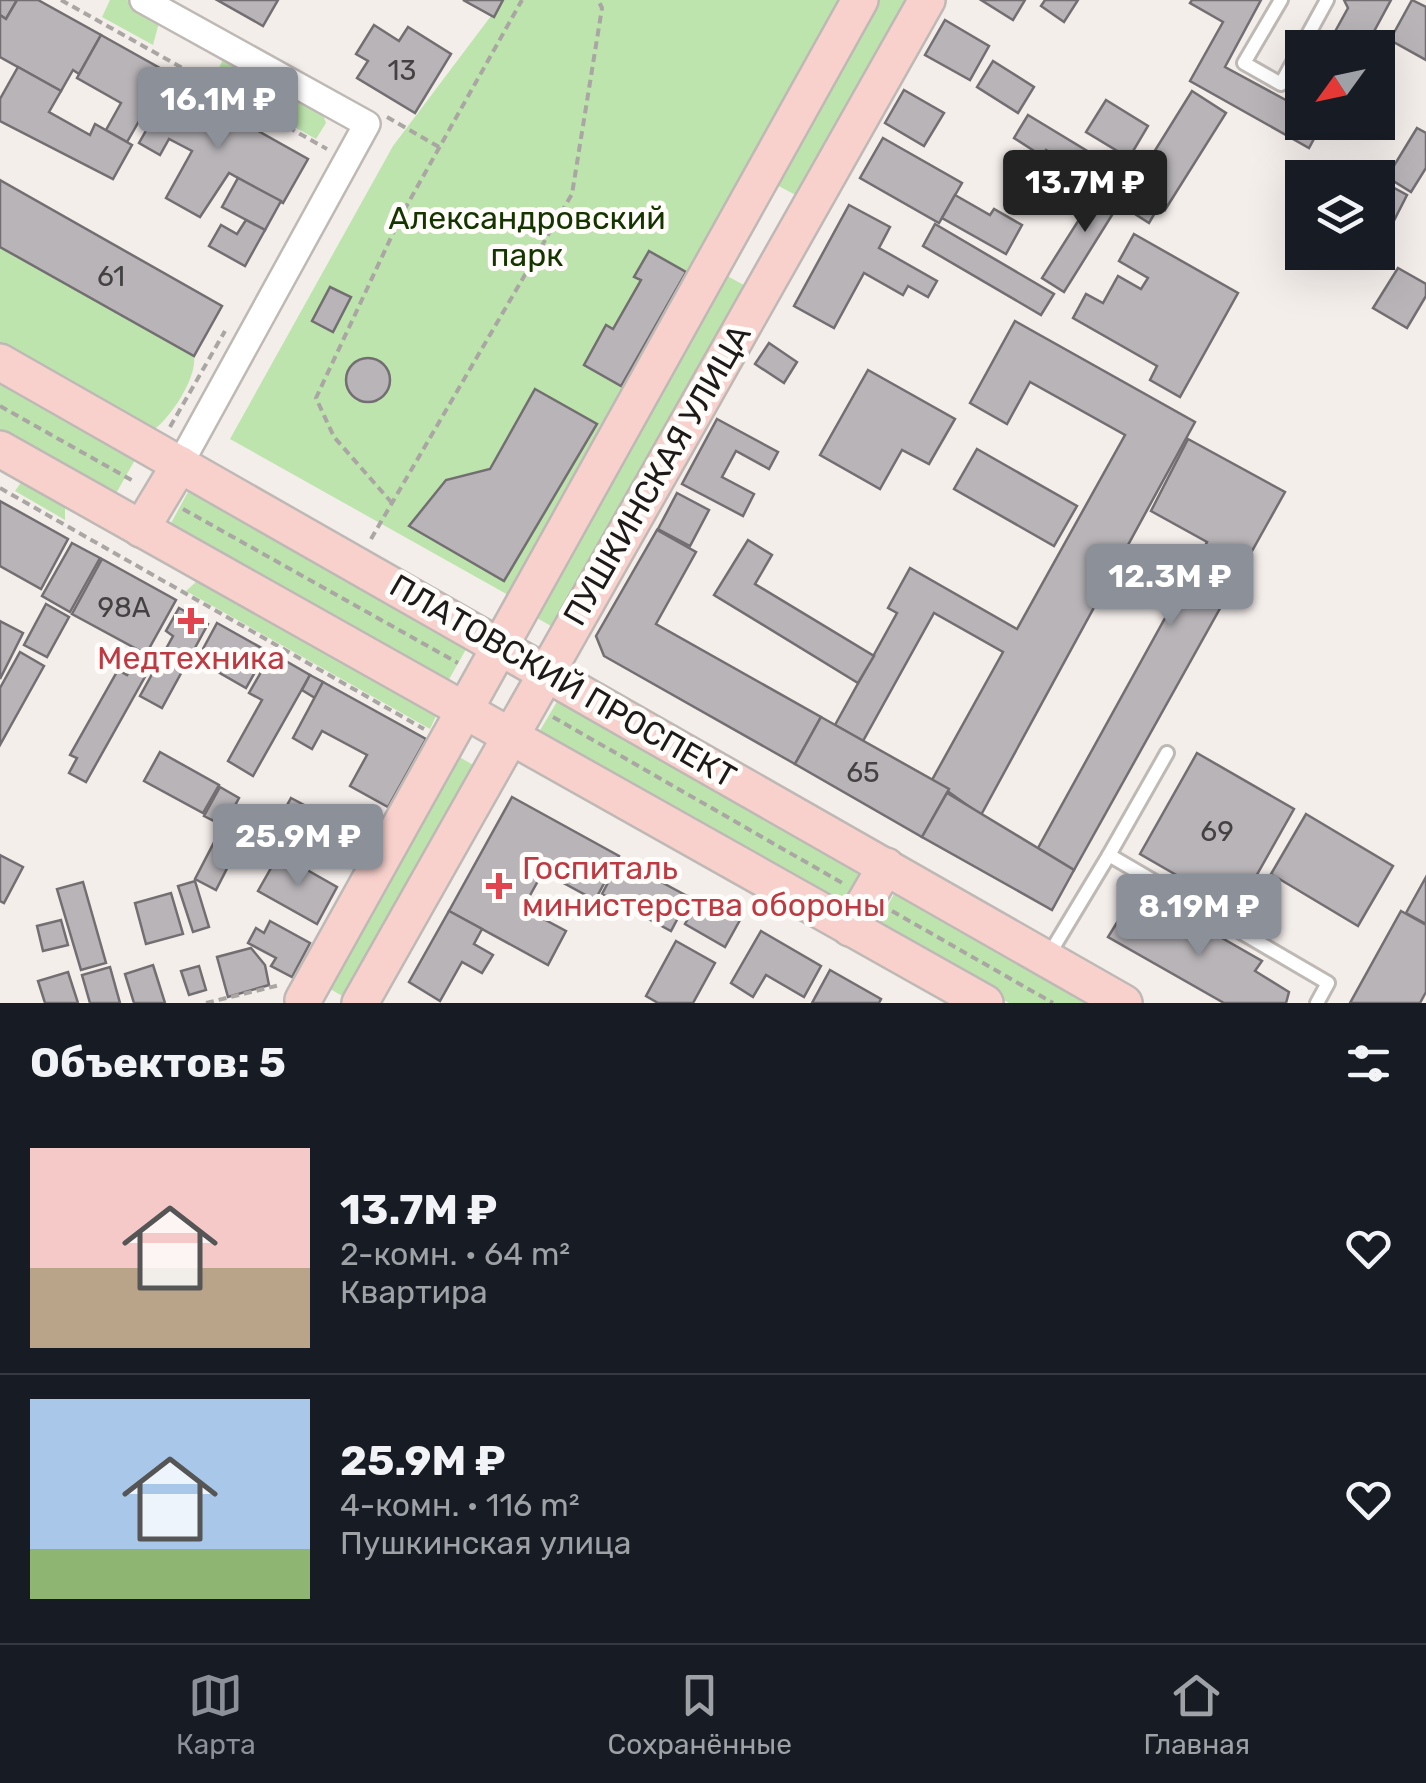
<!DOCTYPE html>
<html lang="ru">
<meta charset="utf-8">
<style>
body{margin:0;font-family:Rubik,sans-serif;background:#20242c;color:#f1f3f6;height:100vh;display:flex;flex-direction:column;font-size:38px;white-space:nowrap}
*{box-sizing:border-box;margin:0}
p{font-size:32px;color:#9ea1a6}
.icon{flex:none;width:55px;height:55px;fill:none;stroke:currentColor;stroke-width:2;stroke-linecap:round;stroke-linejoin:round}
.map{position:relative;height:1003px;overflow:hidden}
.drawer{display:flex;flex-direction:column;background:#171b24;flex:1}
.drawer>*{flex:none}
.needle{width:65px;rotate:237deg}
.controls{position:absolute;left:1285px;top:30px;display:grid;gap:20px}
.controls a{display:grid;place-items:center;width:110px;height:110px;border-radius:0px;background:#171b24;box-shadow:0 10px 40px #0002;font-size:50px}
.price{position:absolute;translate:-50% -85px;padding:0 22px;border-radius:10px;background:#8c9099;color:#fff;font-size:32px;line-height:65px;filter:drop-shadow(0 2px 5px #0008)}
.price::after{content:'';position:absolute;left:50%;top:60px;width:30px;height:22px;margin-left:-15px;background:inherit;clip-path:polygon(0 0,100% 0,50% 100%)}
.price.active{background:#222;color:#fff}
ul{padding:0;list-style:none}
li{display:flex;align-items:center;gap:30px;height:250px;padding:0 30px}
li+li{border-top:2px solid #363941}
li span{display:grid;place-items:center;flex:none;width:280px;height:200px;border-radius:0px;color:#555}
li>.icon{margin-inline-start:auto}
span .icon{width:120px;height:120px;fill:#fffc;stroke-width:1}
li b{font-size:42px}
h2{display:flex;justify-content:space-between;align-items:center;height:120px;padding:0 30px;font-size:42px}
.tab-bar{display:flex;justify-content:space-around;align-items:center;height:140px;border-top:2px solid #363941;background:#171b24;font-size:28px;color:#9ea1a6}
.tab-bar a{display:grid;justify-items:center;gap:5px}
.tab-bar .active{color:#8c9099}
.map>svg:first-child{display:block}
</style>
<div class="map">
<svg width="1426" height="1003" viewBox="0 0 1426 1003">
<rect width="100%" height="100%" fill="#f4eeeb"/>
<!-- green -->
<g fill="#bee4ae">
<polygon points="110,0 127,0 160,19 153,45 102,17"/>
<polygon points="503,0 845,0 510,596 230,439 393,146"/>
<polygon points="874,0 917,0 803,199 773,183"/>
<polygon points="225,56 321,109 326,123 316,139 212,81"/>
<path d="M0 247 194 356C197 377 173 414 156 428H144L0 347Z"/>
<polygon points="720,272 753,290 558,630 530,614"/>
<polygon points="0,374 140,451 114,497 0,434"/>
<polygon points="22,481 65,506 65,520 15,491"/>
<polygon points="194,481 473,637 443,690 165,534"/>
<polygon points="198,580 437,714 430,729 186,591"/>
<polygon points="558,700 861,873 842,906 539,732"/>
<polygon points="451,752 480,769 349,1000 320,983"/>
<polygon points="894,894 1086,1003 1009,1003 876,927"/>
</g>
<!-- building -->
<g fill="#b8b4b8" stroke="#726e71" stroke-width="2.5">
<polygon points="0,0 17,0 6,19 0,15"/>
<polygon points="17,0 38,0 101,35 79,74 73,70 61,91 0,57 0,15 6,19"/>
<polygon points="217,0 278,0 263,26"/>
<polygon points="463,0 503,0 494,17"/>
<polygon points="981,0 1025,0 1013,20"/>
<polygon points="1045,0 1078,0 1064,22 1041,6"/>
<polygon points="1192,0 1261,0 1225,67 1295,105 1302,92 1302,122 1323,122 1309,148 1190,81 1223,22 1190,3"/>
<polygon points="1344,0 1391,0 1365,48 1326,48 1348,8"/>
<polygon points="1412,0 1426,7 1426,60 1390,40"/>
<polygon points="945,20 989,46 970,80 925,55"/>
<polygon points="374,25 399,41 408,27 451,54 415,113 357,78 368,61 356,54"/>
<polygon points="101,35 167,72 127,142 106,130 121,103 77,78"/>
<polygon points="993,61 1034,87 1018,113 977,87"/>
<polygon points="18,67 61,91 49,112 90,135 95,124 132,145 113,179 0,121 0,99"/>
<polygon points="173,83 308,159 283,203 229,173 200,217 166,198 192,151 169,139 160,155 139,143"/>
<polygon points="904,90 944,113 924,146 885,123"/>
<polygon points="1192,91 1226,113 1165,210 1159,206 1149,223 1121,205"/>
<polygon points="1106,100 1148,126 1129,158 1086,132"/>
<polygon points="1028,115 1112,166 1102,183 1046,150 1042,156 1014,138"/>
<polygon points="1417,128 1426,133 1426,168 1411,192 1387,177"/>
<polygon points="883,138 962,183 939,223 860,178"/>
<polygon points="1106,177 1127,191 1064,292 1042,278"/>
<polygon points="238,178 281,201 265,230 222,207"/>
<polygon points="0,180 222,306 194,356 0,247"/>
<polygon points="1387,184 1407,195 1379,250 1378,196"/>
<polygon points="955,195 990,215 994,209 1022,225 1006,254 942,218"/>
<polygon points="849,205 890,227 879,248 937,281 928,297 908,286 903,295 864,273 834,328 794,306"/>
<polygon points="246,220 265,230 245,266 209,246 221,225 237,234"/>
<polygon points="935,224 1054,294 1041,315 923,246"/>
<polygon points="1134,234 1238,293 1180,397 1150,380 1157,366 1073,318 1086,294 1103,303 1118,276 1141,289 1148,278 1119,261"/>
<polygon points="649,251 686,272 621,386 584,365 606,325 613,329 641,280 634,277"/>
<polygon points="1398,268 1426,284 1426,296 1407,328 1373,308"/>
<polygon points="330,287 351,297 333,332 312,321"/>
<polygon points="1015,321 1195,422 981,815 932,780 1003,652 934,613 863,741 835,725 897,613 888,608 910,568 1017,629 1125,435 1030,382 1007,424 970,403"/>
<polygon points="769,343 797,362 784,383 755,364"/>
<circle cx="368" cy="380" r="22"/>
<polygon points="868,370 955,419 929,464 902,450 880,489 820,455"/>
<polygon points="535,389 597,424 504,581 409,526 446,480 490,469"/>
<polygon points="717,419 778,452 769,469 736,451 722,477 754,494 743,516 682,484"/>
<polygon points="1188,439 1285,492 1074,870 1038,848 1207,542 1151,511"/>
<polygon points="977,449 1077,506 1054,546 954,489"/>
<polygon points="677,493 709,510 690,546 658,529"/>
<polygon points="0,501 68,539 41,589 0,566"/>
<polygon points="657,530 696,552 656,624 821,717 795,764 604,656 596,636"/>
<polygon points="748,540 772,555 755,584 874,656 858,683 714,595"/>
<polygon points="72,543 100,558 70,612 42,596"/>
<polygon points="102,559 176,600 146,654 72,614"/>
<polygon points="46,604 69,617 47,657 24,645"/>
<polygon points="179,608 208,624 162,708 140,696 173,636 166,631"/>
<polygon points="0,621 23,633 0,679"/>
<polygon points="217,623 267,651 246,688 197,660"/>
<polygon points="20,652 44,666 0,745 0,688"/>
<polygon points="272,653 310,675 253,776 228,761 262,700 249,693"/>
<polygon points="132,667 146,675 86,782 69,773 77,758 70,755 118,670 127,675"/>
<polygon points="310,675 323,682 315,698 302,690"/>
<polygon points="323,682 426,739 388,807 350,786 367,755 322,731 312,749 293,738"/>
<polygon points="821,717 949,789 922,837 795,764"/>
<polygon points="160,752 219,785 203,813 144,781"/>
<polygon points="1197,753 1294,809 1237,910 1140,854"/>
<polygon points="220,787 239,798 224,826 204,816"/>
<polygon points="947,793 1074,870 1052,910 922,837"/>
<polygon points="512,797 619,856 595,900 543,872 523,908 566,931 548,965 449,911"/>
<polygon points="291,798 329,818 331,813 352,824 359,810 375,819 353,860 333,850 327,862 308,851 310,845 283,830 288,822 280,818"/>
<polygon points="1306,814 1393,866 1358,926 1271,874"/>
<polygon points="222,827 243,837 216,890 195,879"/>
<polygon points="279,854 337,887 317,924 258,891"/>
<polygon points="0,855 23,867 4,903 0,901"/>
<polygon points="620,860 689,897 671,931 602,894"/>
<polygon points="1426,877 1426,924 1406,913"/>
<polygon points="195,881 209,927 193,932 178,886"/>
<polygon points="83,882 106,963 81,970 57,889"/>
<polygon points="171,893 183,934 146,944 135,903"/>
<polygon points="700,897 740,920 725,947 685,924"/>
<polygon points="1126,908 1160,927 1187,918 1262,961 1255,971 1289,992 1286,1003 1224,1003 1108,937"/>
<polygon points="449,911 482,929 474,944 493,955 482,973 462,962 440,1001 409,982"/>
<polygon points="1401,911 1426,925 1426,992 1420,1003 1350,1003"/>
<polygon points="61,920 68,945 43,951 37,926"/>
<polygon points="270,921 310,943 292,977 271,966 276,958 248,943 256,928 264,933"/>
<polygon points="761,931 821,966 804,997 766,975 753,997 731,983"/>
<polygon points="676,941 715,963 693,1003 658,1003 646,996"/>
<polygon points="251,948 265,965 269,985 228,997 217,957"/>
<polygon points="153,965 165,1003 134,1003 125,974"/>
<polygon points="199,966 206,990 189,995 181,971"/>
<polygon points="110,967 120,1003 90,1003 82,975"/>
<polygon points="830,970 881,999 879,1003 812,1003"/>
<polygon points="68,972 78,1003 45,1003 38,981"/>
</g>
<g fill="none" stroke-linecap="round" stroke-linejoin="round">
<defs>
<g id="lane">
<polyline points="1281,0 1244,63 1281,84 1327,0"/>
<polyline points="1109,855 1167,753"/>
<polyline points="1047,958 1109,855 1328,983 1317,1003"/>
</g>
<polyline id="street" points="143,0 367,124 180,464"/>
<g id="secondary">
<polyline points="0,362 1124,1003"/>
<polyline points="0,449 985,1003"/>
<polyline points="141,529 180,464"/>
<polyline points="850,928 886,866"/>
<polyline points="303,1000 860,0"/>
<polyline points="360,1003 927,0"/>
</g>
</defs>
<!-- lane casing -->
<use href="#lane" stroke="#bfb9b6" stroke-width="18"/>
<!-- street casing -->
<use href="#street" stroke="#bfb9b6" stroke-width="30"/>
<!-- secondary casing -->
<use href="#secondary" stroke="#bfb9b6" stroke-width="40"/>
<!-- path -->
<g stroke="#aaa6a3" stroke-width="4" stroke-dasharray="8 5" stroke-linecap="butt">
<polyline points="61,0 327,149"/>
<polyline points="387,117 439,147"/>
<polyline points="0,406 135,482"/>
<polyline points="170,427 225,331"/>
<polyline points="0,488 424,729"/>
<polyline points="392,503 334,437 316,398 402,214 522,0"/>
<polyline points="183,509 458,663"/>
<polyline points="371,539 572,194 602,8 598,0"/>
<polyline points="553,717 844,884"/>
<polyline points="892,911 1053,1003"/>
<polyline points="206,1003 280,985"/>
</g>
<!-- lane -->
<use href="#lane" stroke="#fff" stroke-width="12"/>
<!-- street -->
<use href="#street" stroke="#fff" stroke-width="25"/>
<!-- secondary -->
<use href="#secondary" stroke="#f8d1cd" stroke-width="35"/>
</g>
<!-- markers -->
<g fill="#e0444e" stroke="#fffcfa" stroke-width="4">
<path d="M186 606h10v10h10v10h-10v10h-10v-10h-10v-10h10z"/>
<path d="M494 871h10v10h10v10h-10v10h-10v-10h-10v-10h10z"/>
</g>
<g text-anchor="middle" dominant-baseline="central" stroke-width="10" stroke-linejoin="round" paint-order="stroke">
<!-- number labels -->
<g font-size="28" fill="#444142">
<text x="402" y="70">13</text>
<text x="111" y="276">61</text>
<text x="124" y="607">98А</text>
<text x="863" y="772">65</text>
<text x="1217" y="831">69</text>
</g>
<!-- park labels -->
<g font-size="32" fill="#143400" stroke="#fffcfa">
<text x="527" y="218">Александровский<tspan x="527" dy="37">парк</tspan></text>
</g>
<!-- street labels -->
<g font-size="32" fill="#1d1b1a" stroke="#fffcfa">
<text transform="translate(657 475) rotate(-60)">ПУШКИНСКАЯ УЛИЦА</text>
<text transform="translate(563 681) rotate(30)">ПЛАТОВСКИЙ ПРОСПЕКТ</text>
</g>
<!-- health labels -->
<g font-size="32" fill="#be3a42" stroke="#fffcfa">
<text x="191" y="658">Медтехника</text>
<text x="522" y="868" text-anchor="start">Госпиталь<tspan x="522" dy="37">министерства обороны</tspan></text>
</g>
</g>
</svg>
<div class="controls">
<a><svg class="needle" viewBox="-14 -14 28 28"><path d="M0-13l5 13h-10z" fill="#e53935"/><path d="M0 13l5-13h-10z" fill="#9ea1a6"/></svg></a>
<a><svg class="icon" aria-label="layers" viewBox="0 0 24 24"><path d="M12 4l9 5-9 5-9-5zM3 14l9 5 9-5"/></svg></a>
</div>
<b class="price" style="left:218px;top:152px">16.1M ₽</b>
<b class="price active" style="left:1085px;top:235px">13.7M ₽</b>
<b class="price" style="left:1170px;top:629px">12.3M ₽</b>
<b class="price" style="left:298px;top:889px">25.9M ₽</b>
<b class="price" style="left:1199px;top:959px">8.19M ₽</b>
</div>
<section class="drawer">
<h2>Объектов: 5<svg class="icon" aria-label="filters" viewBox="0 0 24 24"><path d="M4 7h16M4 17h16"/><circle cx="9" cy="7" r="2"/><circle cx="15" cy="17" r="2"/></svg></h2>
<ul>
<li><span style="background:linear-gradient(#f6c9c9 60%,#b9a48a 0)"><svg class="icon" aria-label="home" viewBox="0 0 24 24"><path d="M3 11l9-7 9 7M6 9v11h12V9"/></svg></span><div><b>13.7M ₽</b><p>2-комн. · 64 m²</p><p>Квартира</p></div><svg class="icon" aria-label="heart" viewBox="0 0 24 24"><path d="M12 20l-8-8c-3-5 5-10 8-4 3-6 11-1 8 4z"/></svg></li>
<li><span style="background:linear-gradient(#a9c7e8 75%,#8fb573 0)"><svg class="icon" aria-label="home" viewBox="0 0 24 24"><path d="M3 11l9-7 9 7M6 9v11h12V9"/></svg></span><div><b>25.9M ₽</b><p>4-комн. · 116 m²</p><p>Пушкинская улица</p></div><svg class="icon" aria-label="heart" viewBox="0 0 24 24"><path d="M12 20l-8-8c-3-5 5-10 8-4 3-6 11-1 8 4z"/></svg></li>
</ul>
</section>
<nav class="tab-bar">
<a class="active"><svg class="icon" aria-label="map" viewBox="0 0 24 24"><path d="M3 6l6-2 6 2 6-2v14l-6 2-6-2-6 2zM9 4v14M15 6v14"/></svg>Карта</a>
<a><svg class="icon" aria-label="saved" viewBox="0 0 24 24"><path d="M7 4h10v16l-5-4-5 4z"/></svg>Сохранённые</a>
<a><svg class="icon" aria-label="home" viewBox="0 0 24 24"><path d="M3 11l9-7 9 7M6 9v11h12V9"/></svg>Главная</a>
</nav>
